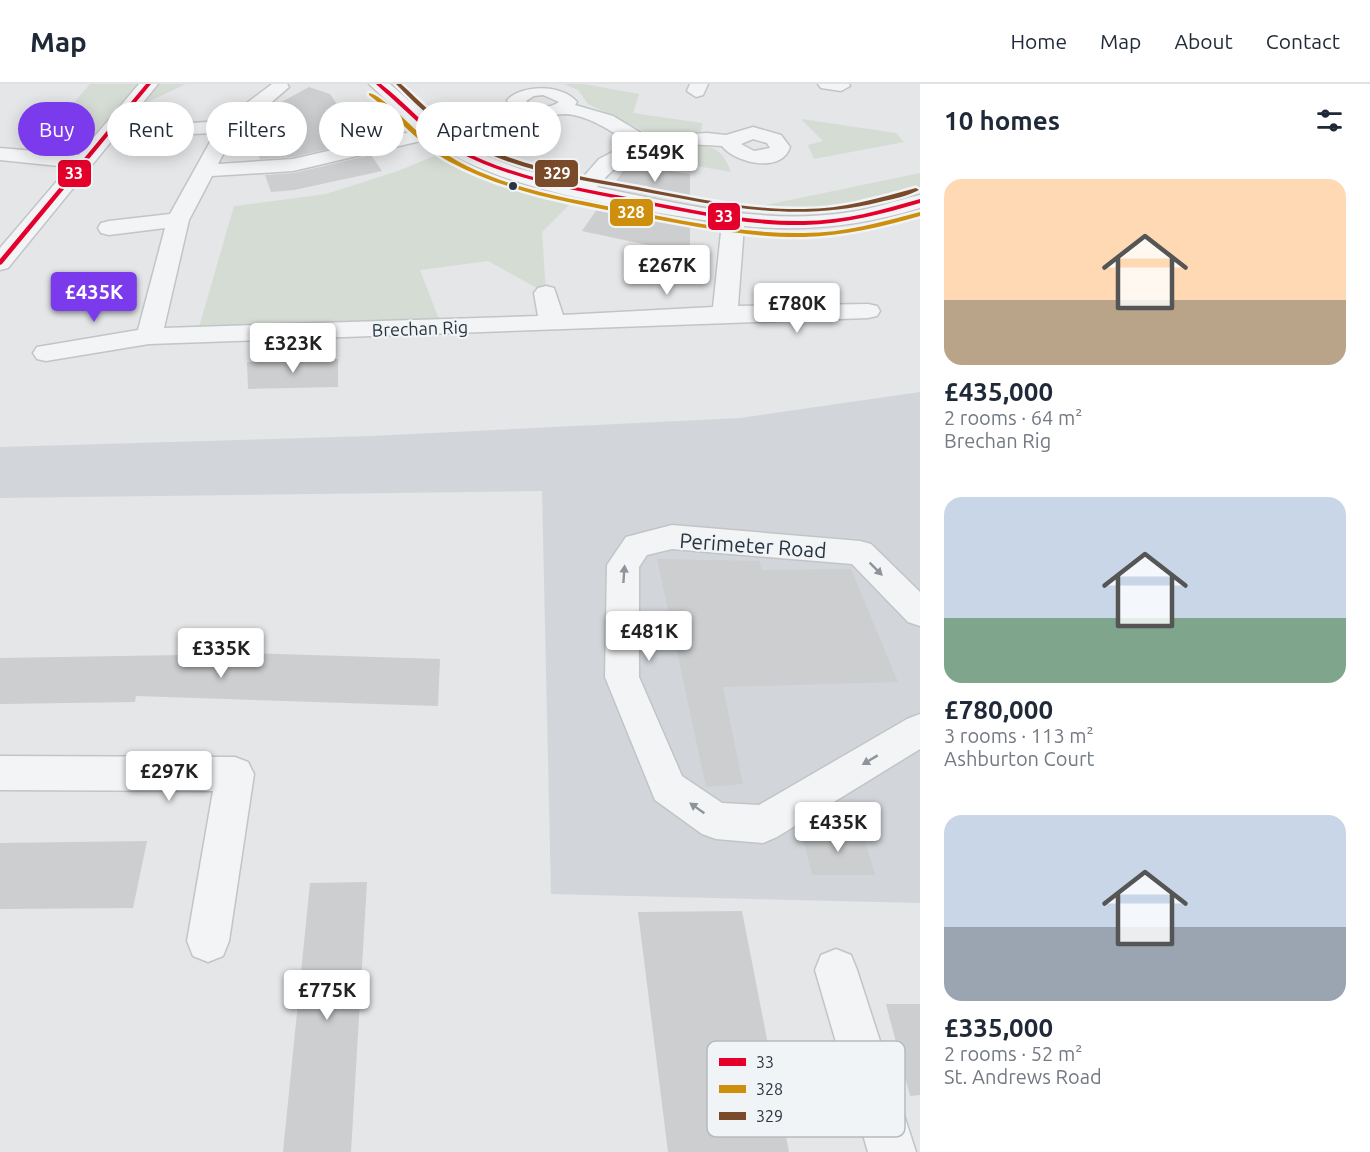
<!DOCTYPE html>
<meta charset="utf-8">
<style>
body{margin:0;font-family:Ubuntu,sans-serif;background:#f6f6f7;color:#1f2937;height:100vh;display:flex;flex-direction:column;font-size:22px;white-space:nowrap}
*{box-sizing:border-box;margin:0}
p{font-size:20px;color:#747a83}
.icon{flex:none;width:33px;height:33px;fill:none;stroke:currentColor;stroke-width:2;stroke-linecap:round;stroke-linejoin:round}
.map{position:relative;flex:1;overflow:hidden}
.details{display:flex;flex-direction:column;background:#fff;width:450px}
.details>*{flex:none}
.guide{position:absolute;left:18px;top:18px;width:570px;height:54px;display:flex;gap:12px}
.price{position:absolute;translate:-50% -51px;padding:0 14px;border-radius:6px;background:#fff;color:#222;font-size:20px;line-height:39px;filter:drop-shadow(0 2px 3px #0008)}
.price::after{content:'';position:absolute;left:50%;top:36px;width:18px;height:14px;margin-left:-9px;background:inherit;clip-path:polygon(0 0,100% 0,50% 100%)}
.price.on{background:#7c3aed;color:#fff}
ul{padding:0;list-style:none}
li{display:grid;align-content:center;gap:12px;height:318px;padding:0 24px}
li span{display:grid;place-items:center;height:186px;border-radius:18px;color:#555}
li>.icon{margin-inline-start:auto}
span .icon{width:108px;height:108px;fill:#fffc;stroke-width:1}
li b{font-size:26px}
h2{display:flex;justify-content:space-between;align-items:center;height:72px;padding:0 24px;font-size:26px}
.pill{padding:0 21px;border-radius:27px;background:#fff;box-shadow:0 3px 15px #0003;font-size:21px;line-height:54px}
.pill.on{background:#7c3aed;color:#fff}
header{display:flex;align-items:center;gap:36px;box-sizing:border-box;height:84px;padding:0 30px;background:#fff;border-bottom:2px solid #e0e1e3}
header strong{font-size:28px}
nav{display:flex;gap:33px;margin-inline-start:auto;font-size:21px}
main{display:flex;flex:1;min-height:0}
.map>svg:first-child{display:block}
</style>
<header>
<strong>Map</strong>
<nav><a>Home</a><a>Map</a><a>About</a><a>Contact</a></nav>
</header>
<main>
<div class="map">
<svg width="920" height="1068" viewBox="0 0 920 1068">
<rect width="100%" height="100%" fill="#e4e6e8"/>
<!-- built -->
<polygon fill="#d2d6db" points="920,308 920,819 551,810 542,407 0,414 0,363 371,352 740,334"/>
<!-- green -->
<g fill="#d5dcd4">
<polygon points="90,0 186,0 131,26 85,78 28,72"/>
<polygon points="564,0 584,0 639,10 633,29 702,39 701,48 646,48 588,20 578,6"/>
<polygon points="801,35 896,49 904,58 814,75 808,61 823,57"/>
<path d="M699 61C718 63 724 70 731 88L640 72 652 67Z"/>
<polygon points="453,64 583,107 542,148 546,209 488,177 420,186 442,243 197,250 234,122 326,110 398,87"/>
<path d="M920 89V107C860 133 795 135 731 124L732 121H766Z"/>
</g>
<!-- building -->
<g fill="#ccced0">
<polygon points="309,3 330,10 362,57 293,73 260,75 248,40 255,34 290,41 301,33 298,28 274,22"/>
<polygon points="371,71 382,87 294,106 271,108 265,91 294,89"/>
<polygon points="630,77 641,83 690,90 690,119 611,104"/>
<polygon points="600,121 690,136 690,170 582,147"/>
<polygon points="338,275 338,303 248,305 247,278"/>
<polygon points="657,475 759,477 762,486 851,485 898,598 723,603 743,700 706,703"/>
<polygon points="182,567 440,575 438,622 136,612 135,618 0,620 0,574 181,571"/>
<polygon points="801,746 862,746 875,791 812,791"/>
<polygon points="147,757 133,824 0,825 0,759"/>
<polygon points="367,798 351,1068 283,1068 310,799"/>
<polygon points="742,827 789,1068 668,1068 638,828"/>
<polygon points="886,920 920,920 920,1011 910,1012"/>
</g>
<g fill="none" stroke-linecap="round" stroke-linejoin="round">
<defs>
<g id="minor">
<polygon points="139,0 158,0 8,184 0,186 0,164 69,83 0,76 0,64 79,71"/>
<path d="M272 0H287L289 3 266 23 296 29 299 33 289 39 254 32 236 46 218 80 293 75 419 46 369 0H390L442 46 481 70 520 85 578 99 599 75 630 59C611 47 588 31 565 30 542 30 523 45 507 16 523 0 562 0 577 18L575 21 613 32 648 53 707 49 726 51 753 43 781 51 790 63C782 90 735 79 722 62 670 58 631 61 597 103 677 119 762 141 844 129 870 126 894 117 920 111V124C861 142 805 148 744 142L738 222 868 220 877 222 880 227 877 232 868 234 149 260 46 277 37 275 33 269 37 263 138 246 165 144 109 151 101 149 98 144 101 139 109 137 170 130 215 49 166 51 156 45 159 41 223 37ZM543 11 559 18C549 25 534 25 526 17L534 12ZM429 55C497 108 636 125 722 139L713 223 563 231 554 204 546 202 538 204 534 209 538 232 164 244 189 136 212 92 293 87ZM753 55 767 59 770 64 754 67 741 60Z"/>
<polygon points="690,0 708,0 703,11 696,13 687,7"/>
<polygon points="818,0 849,0 850,2 841,7 821,4"/>
<polygon points="672,441 860,457 871,460 920,508 920,542 908,538 852,480 672,465 647,471 639,483 639,593 682,692 722,719 759,721 907,635 920,630 920,665 777,753 763,759 716,755 702,750 655,716 605,593 607,481 626,453"/>
<polygon points="0,672 235,673 248,678 254,690 229,857 223,872 208,878 193,872 187,857 213,707 0,706"/>
<polygon points="836,865 851,871 857,886 916,1068 868,1068 815,886 821,871"/>
</g>
</defs>
<!-- minor casing -->
<use href="#minor" stroke="#c2c4c6" stroke-width="3"/>
<!-- minor -->
<use href="#minor" fill="#f2f4f5" fill-rule="evenodd"/>
<defs>
<g id="bus-1">
<polygon points="146,0 151,0 2,180 0,181 0,175"/>
<path d="M376 0H381C407 20 429 47 458 64 514 94 576 103 637 115 692 126 748 138 804 137 844 137 882 126 920 115V119C883 130 844 140 804 141 747 142 690 129 634 118 573 106 511 96 456 67 434 55 417 37 399 21 392 14 383 7 376 0Z"/>
</g>
<path id="bus-2" d="M369 9C383 11 418 50 432 60 443 69 454 75 467 82 518 107 576 116 633 127 689 138 746 150 804 149 844 149 882 138 920 128V132C882 143 843 152 804 153 746 154 689 141 633 131 571 119 506 108 450 78 419 61 397 32 369 11Z"/>
<path id="bus-3" d="M396 0H401C421 18 440 39 464 53 517 83 578 92 638 103 693 114 748 126 804 125 843 125 879 114 916 104L919 106C908 112 893 115 880 118 794 139 720 122 636 106 583 96 527 89 478 65 446 49 420 25 396 0Z"/>
</defs>
<!-- bus-1 casing -->
<use href="#bus-1" stroke="#f1f4f7" stroke-width="5"/>
<!-- bus-2 casing -->
<use href="#bus-2" stroke="#f1f4f7" stroke-width="5"/>
<!-- bus-3 casing -->
<use href="#bus-3" stroke="#f1f4f7" stroke-width="5"/>
<!-- bus-1 -->
<use href="#bus-1" fill="#e4002b" fill-rule="evenodd"/>
<!-- bus-2 -->
<use href="#bus-2" fill="#ce8f0d" fill-rule="evenodd"/>
<!-- bus-3 -->
<use href="#bus-3" fill="#7a4b2a" fill-rule="evenodd"/>
</g>
<!-- one-way arrows -->
<defs><path id="oneway-solid" d="M-6-.8H1V-3.2L6.5 0L1 3.2V.8H-6Z" transform="scale(1.5)"/></defs>
<g fill="#8e949b">
<use href="#oneway-solid" transform="translate(876 485) rotate(45)"/>
<use href="#oneway-solid" transform="translate(624 490) rotate(-86)"/>
<use href="#oneway-solid" transform="translate(870 676) rotate(149)"/>
<use href="#oneway-solid" transform="translate(697 724) rotate(-145)"/>
</g>
<!-- markers -->
<circle fill="#2a3541" stroke="#f1f4f7" stroke-width="2" cx="513" cy="102" r="5"/>
<g text-anchor="middle" dominant-baseline="central" stroke-width="4.5" stroke-linejoin="round" paint-order="stroke">
<!-- far-street labels -->
<g font-size="18" fill="#2a3541" stroke="#f1f4f7">
<text transform="translate(420 244) rotate(-2)">Brechan Rig</text>
</g>
<!-- street labels -->
<g font-size="21" fill="#2a3541" stroke="#f1f4f7">
<text transform="translate(753 461) rotate(4)">Perimeter Road</text>
</g>
</g>
<!-- legend -->
<rect x="707" y="957" width="198" height="96" rx="9" fill="#f1f4f7" stroke="#b5bbc0" stroke-width="1.5"/>
<rect x="719" y="974" width="27" height="8" fill="#e4002b"/>
<rect x="719" y="1001" width="27" height="8" fill="#ce8f0d"/>
<rect x="719" y="1028" width="27" height="8" fill="#7a4b2a"/>
<g font-size="16" fill="#2a3541">
<text x="756" y="984">33</text>
<text x="756" y="1011">328</text>
<text x="756" y="1038">329</text>
</g>
<g stroke="#f1f4f7" stroke-width="2">
<rect x="534" y="75" width="45" height="29" rx="6" fill="#7a4b2a"/>
<rect x="57" y="75" width="35" height="29" rx="6" fill="#e4002b"/>
<rect x="609" y="114" width="45" height="29" rx="6" fill="#ce8f0d"/>
<rect x="707" y="118" width="34" height="29" rx="6" fill="#e4002b"/>
</g>
<g font-size="16" text-anchor="middle" font-weight="bold" fill="#fff">
<text x="557" y="95">329</text>
<text x="74" y="95">33</text>
<text x="631" y="134">328</text>
<text x="724" y="138">33</text>
</g>
</svg>
<b class="price" style="left:655px;top:99px">£549K</b>
<b class="price" style="left:667px;top:212px">£267K</b>
<b class="price on" style="left:94px;top:239px">£435K</b>
<b class="price" style="left:797px;top:250px">£780K</b>
<b class="price" style="left:293px;top:290px">£323K</b>
<b class="price" style="left:649px;top:578px">£481K</b>
<b class="price" style="left:221px;top:595px">£335K</b>
<b class="price" style="left:169px;top:718px">£297K</b>
<b class="price" style="left:838px;top:769px">£435K</b>
<b class="price" style="left:327px;top:937px">£775K</b>
<div class="guide">
<a class="pill on">Buy</a>
<a class="pill">Rent</a>
<a class="pill">Filters</a>
<a class="pill">New</a>
<a class="pill">Apartment</a>
</div>
</div>
<section class="details">
<h2>10 homes<svg class="icon" aria-label="filters" viewBox="0 0 24 24"><path d="M4 7h16M4 17h16"/><circle cx="9" cy="7" r="2"/><circle cx="15" cy="17" r="2"/></svg></h2>
<ul>
<li><span style="background:linear-gradient(#ffd9b3 65%,#b9a48a 0)"><svg class="icon" aria-label="home" viewBox="0 0 24 24"><path d="M3 11l9-7 9 7M6 9v11h12V9"/></svg></span><div><b>£435,000</b><p>2 rooms · 64 m²</p><p>Brechan Rig</p></div></li>
<li><span style="background:linear-gradient(#c9d6e8 65%,#7fa58c 0)"><svg class="icon" aria-label="home" viewBox="0 0 24 24"><path d="M3 11l9-7 9 7M6 9v11h12V9"/></svg></span><div><b>£780,000</b><p>3 rooms · 113 m²</p><p>Ashburton Court</p></div></li>
<li><span style="background:linear-gradient(#c9d6e8 60%,#9aa5b1 0)"><svg class="icon" aria-label="home" viewBox="0 0 24 24"><path d="M3 11l9-7 9 7M6 9v11h12V9"/></svg></span><div><b>£335,000</b><p>2 rooms · 52 m²</p><p>St. Andrews Road</p></div></li>
</ul>
</section>
</main>
